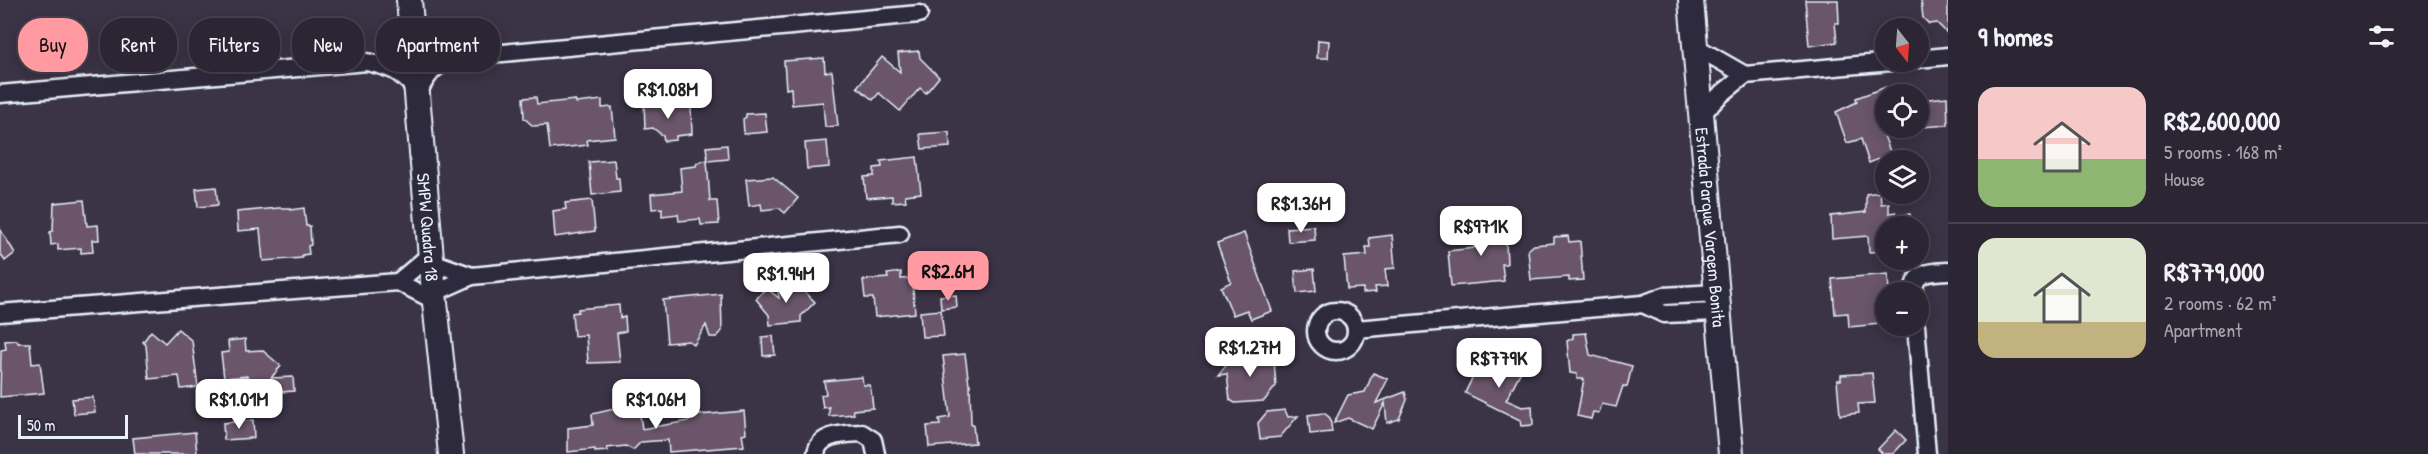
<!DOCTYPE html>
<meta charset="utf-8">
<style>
body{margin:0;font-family:"Patrick Hand",sans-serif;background:#383240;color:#f1f3f6;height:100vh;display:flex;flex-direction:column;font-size:22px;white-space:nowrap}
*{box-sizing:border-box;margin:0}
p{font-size:20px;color:#a6a5ac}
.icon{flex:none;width:33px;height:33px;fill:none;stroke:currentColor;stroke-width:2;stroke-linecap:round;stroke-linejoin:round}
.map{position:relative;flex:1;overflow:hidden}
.side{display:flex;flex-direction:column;background:#2c2634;width:480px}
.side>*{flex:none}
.guide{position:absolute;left:18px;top:18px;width:570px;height:54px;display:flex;gap:12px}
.needle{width:39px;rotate:163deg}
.tools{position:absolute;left:1875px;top:18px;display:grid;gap:12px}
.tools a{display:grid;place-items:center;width:54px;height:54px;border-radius:50%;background:#2c2634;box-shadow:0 3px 15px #0003,0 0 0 2px #48434f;font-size:30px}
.scale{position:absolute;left:18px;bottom:15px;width:110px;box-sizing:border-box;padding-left:6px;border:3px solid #e8f1f8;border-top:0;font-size:16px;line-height:21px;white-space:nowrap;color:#e8f1f8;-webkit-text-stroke:4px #2f2a3d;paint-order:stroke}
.price{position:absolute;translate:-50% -51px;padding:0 14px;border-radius:12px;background:#fff;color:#222;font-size:20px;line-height:39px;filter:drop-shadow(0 2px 3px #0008)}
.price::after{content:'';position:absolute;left:50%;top:36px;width:18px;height:14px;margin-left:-9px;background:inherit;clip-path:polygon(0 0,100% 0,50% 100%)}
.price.current{background:#ff9aa2;color:#111}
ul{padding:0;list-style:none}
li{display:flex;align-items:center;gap:18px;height:150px;padding:0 30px}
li+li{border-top:2px solid #48434f}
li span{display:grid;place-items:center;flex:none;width:168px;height:120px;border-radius:18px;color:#555}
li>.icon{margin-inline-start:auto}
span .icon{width:72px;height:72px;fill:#fffc;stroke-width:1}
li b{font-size:26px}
h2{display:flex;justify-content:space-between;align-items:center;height:72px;padding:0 30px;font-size:26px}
.pill{padding:0 21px;border-radius:24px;background:#2c2634;box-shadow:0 3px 15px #0003,0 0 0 2px #48434f;font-size:21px;line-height:54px}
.pill.current{background:#ff9aa2;color:#111}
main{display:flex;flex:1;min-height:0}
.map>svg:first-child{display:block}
</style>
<main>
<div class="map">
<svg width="1948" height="454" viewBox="0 0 1948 454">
<rect width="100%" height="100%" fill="#3b3346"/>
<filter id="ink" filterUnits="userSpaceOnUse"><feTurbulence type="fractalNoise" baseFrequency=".0167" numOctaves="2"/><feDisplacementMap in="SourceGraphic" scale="12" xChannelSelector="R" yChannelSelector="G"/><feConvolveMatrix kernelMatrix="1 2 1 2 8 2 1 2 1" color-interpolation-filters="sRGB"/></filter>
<g filter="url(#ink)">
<!-- building -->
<g fill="#6a556b" stroke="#e8f1f8" stroke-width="1.5">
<polygon points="1805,0 1838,0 1839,23 1835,23 1837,42 1809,46"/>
<polygon points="1921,0 1948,0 1948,34 1937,23 1929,24 1923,18"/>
<polygon points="1318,40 1329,41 1328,58 1317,58"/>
<polygon points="919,51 920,58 939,77 926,93 920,88 900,111 879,93 873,100 857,87 882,57 900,72 898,53"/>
<polygon points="824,58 825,72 832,71 838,126 825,127 823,102 792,105 791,88 786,89 784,61"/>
<polygon points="1886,87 1886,114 1877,117 1891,154 1869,163 1861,139 1847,143 1836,112 1857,102 1856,98"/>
<polygon points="536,97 537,104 575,100 576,103 602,100 602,108 612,107 615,137 587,140 588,145 550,149 547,125 533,126 524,118 523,98"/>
<polygon points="1947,97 1948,125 1922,127 1920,100"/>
<polygon points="665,101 665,108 691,106 692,134 676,136 676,140 664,141 663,136 653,128 645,129 644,102"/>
<polygon points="765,113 767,132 744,134 743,119 746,117 746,114"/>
<polygon points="949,132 950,147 922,149 920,134"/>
<polygon points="827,141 829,167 807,169 805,143"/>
<polygon points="727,145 728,159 708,161 706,147"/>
<polygon points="917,157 921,193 905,195 906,201 892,202 892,196 866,198 864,177 874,176 874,168 882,167 881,161"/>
<polygon points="614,160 616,178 619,178 620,192 592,195 589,162"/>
<polygon points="707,160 710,201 717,201 719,224 701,225 700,219 679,221 678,214 662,216 662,208 652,209 651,194 682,191 680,168 696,166 697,163"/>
<polygon points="773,177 798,198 785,213 779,208 762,210 761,204 749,206 746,179"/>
<polygon points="216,187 218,205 198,207 196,189"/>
<polygon points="1880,192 1881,204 1889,203 1889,213 1896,212 1897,215 1910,214 1911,226 1886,226 1886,251 1869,252 1868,236 1832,239 1831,216 1866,212 1866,194"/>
<polygon points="84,200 87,226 98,225 99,240 92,240 93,252 81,253 81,248 58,250 58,244 51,245 50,232 53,231 54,203"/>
<polygon points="592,200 595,231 555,237 553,211 566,209 565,203"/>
<polygon points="279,208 290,208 290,210 304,208 306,226 310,226 311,245 308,246 309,254 302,255 302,258 263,261 260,229 238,231 237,212"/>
<polygon points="1505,219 1507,264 1502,264 1504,281 1451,286 1448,251 1474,248 1473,235 1485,234 1484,221"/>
<polygon points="1314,226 1315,240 1288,242 1287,228"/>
<polygon points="0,229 15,253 5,261 0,253"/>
<polygon points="1244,233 1272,311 1251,319 1247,310 1233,315 1221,287 1231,282 1217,243"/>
<polygon points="1392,235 1395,268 1385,269 1387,286 1375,287 1376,292 1363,293 1363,288 1347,289 1344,257 1367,255 1366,247 1370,247 1369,238"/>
<polygon points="1568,236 1569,242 1580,241 1583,280 1569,281 1569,277 1531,280 1528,250 1534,245 1554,243 1554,237"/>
<polygon points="1314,269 1316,291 1297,293 1295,271"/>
<polygon points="901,272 901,279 912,278 915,313 875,317 873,298 865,298 863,280 888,278 887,274"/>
<polygon points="1888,274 1889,292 1886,292 1884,321 1880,324 1849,327 1848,313 1835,314 1832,279"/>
<polygon points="795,282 815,302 801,316 801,322 770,325 769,315 756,299 766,288 779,298 777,284"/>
<polygon points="721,294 722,331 717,337 710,337 706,325 694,345 689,341 667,343 663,300"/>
<polygon points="956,295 957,307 941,309 940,296"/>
<polygon points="619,305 620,318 625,317 626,331 617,333 620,362 588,363 586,335 574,336 572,313 578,312 578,309"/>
<polygon points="941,310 944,336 922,337 920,312"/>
<polygon points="178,329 192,341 198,387 181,389 179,376 149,379 146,345 143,342 151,331 165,343"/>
<polygon points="1586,333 1590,355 1632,366 1627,387 1623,386 1616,407 1602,404 1599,413 1593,412 1591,419 1577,416 1584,379 1577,379 1577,374 1570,373 1567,341 1573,338 1573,334"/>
<polygon points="773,336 775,355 763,356 762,337"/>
<polygon points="245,339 246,351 262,350 281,366 271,378 293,377 294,391 267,393 247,376 224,378 221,353 229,352 228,341"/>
<polygon points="17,340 18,343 30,343 32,364 40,363 44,393 0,397 1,350 6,349 5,341"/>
<polygon points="965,354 969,384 970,384 971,425 973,425 975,443 929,447 927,426 940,425 939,419 950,417 943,356"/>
<polygon points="1266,355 1274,361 1276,386 1264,401 1235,403 1230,400 1227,374 1218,375 1232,358"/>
<polygon points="1494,358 1506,364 1507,362 1518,367 1517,369 1521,371 1506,400 1522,407 1532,406 1533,425 1521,426 1520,420 1465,393 1481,360 1491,365"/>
<polygon points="1373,373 1388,379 1376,403 1405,392 1407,400 1399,419 1387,423 1385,403 1372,429 1348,418 1334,423 1348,395 1365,392"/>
<polygon points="1872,373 1875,403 1858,404 1859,413 1840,415 1837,380 1841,380 1841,375"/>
<polygon points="862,377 863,385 869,385 871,390 873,408 853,410 854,414 829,416 829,407 823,408 821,395 826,394 824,381"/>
<polygon points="636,387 642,429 689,421 688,416 744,411 746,433 742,434 744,446 669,452 668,440 641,442 633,450 626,446 607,448 608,451 595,452 595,449 568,452 568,428 593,425 592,414 619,408 617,389"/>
<polygon points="93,397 95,412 74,414 72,399"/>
<polygon points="1285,410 1288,417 1298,416 1280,437 1260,439 1258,423 1267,412"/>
<polygon points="1324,413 1330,418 1332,432 1310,434 1308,415"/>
<polygon points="253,420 254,438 224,440 223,423"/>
<polygon points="1896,430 1906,440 1893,454 1883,454 1878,449"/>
<polygon points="195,432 197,454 135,454 133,438"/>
</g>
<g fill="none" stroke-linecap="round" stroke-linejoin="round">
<defs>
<g id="street">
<polyline points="1696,47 1745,75"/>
<polyline points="1918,59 1948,56"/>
<path d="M0 94 367 62C393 68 400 71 418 92 431 69 435 65 460 57L919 14"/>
<polyline points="1702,114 1719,96 1745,75 1891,62"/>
<polyline points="432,262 472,276"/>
<polyline points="398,282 431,254"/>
<path d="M1914 292C1913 271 1932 272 1948 271"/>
<polyline points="434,293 472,276 900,234"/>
<polyline points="1643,304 1664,314 1718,312"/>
<circle cx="1336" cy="331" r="20"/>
<polyline points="0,313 398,282 435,301"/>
<polyline points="1916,326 1927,454"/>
<polyline points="1356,329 1643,304 1664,296 1716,293"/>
<path d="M816 454C818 433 846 434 862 433L873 440 876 454"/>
</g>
<g id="secondary">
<path id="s1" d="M409 0 434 293 451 454"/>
<path id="s2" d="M1691 0 1731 454"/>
</g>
</defs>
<!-- street casing -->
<use href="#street" stroke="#e8f1f8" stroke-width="21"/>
<!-- secondary casing -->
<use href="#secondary" stroke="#e8f1f8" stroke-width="28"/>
<!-- street -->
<use href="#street" stroke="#2f2a3d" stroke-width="16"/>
<!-- secondary -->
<use href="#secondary" stroke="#2f2a3d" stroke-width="24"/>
</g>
</g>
<g text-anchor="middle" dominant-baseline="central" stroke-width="5" stroke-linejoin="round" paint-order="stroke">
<!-- street labels -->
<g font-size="18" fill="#e8f1f8" stroke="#2f2a3d">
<text stroke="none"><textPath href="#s1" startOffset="228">SMPW Quadra 18</textPath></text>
<text stroke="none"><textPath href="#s2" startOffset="228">Estrada Parque Vargem Bonita</textPath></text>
</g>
</g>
</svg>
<div class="tools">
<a><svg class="needle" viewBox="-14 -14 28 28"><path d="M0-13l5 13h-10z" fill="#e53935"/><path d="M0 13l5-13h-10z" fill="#a6a5ac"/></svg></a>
<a><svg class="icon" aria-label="locate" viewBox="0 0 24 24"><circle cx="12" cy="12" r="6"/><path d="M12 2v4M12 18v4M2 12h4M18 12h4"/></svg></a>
<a><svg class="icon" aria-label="layers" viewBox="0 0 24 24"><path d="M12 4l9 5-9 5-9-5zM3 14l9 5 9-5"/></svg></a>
<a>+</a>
<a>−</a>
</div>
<div class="scale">50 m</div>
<b class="price" style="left:668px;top:120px">R$1.08M</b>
<b class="price" style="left:1301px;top:234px">R$1.36M</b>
<b class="price" style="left:1481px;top:257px">R$971K</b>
<b class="price current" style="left:948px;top:302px">R$2.6M</b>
<b class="price" style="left:786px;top:304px">R$1.94M</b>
<b class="price" style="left:1250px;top:378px">R$1.27M</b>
<b class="price" style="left:1499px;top:389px">R$779K</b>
<b class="price" style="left:239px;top:430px">R$1.01M</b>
<b class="price" style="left:656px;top:430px">R$1.06M</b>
<div class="guide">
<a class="pill current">Buy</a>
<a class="pill">Rent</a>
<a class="pill">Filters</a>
<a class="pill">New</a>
<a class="pill">Apartment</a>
</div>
</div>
<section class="side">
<h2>9 homes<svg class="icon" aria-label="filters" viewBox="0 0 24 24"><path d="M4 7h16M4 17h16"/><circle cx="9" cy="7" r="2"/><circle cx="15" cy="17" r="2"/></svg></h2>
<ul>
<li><span style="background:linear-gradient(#f6c9c9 60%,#8fb573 0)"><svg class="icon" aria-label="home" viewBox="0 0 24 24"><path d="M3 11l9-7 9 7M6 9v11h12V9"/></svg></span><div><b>R$2,600,000</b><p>5 rooms · 168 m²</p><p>House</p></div></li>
<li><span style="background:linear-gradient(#dfe7d0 70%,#c2b280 0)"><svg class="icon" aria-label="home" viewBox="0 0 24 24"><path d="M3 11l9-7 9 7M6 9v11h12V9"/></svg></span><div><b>R$779,000</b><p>2 rooms · 62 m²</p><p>Apartment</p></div></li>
</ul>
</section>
</main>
